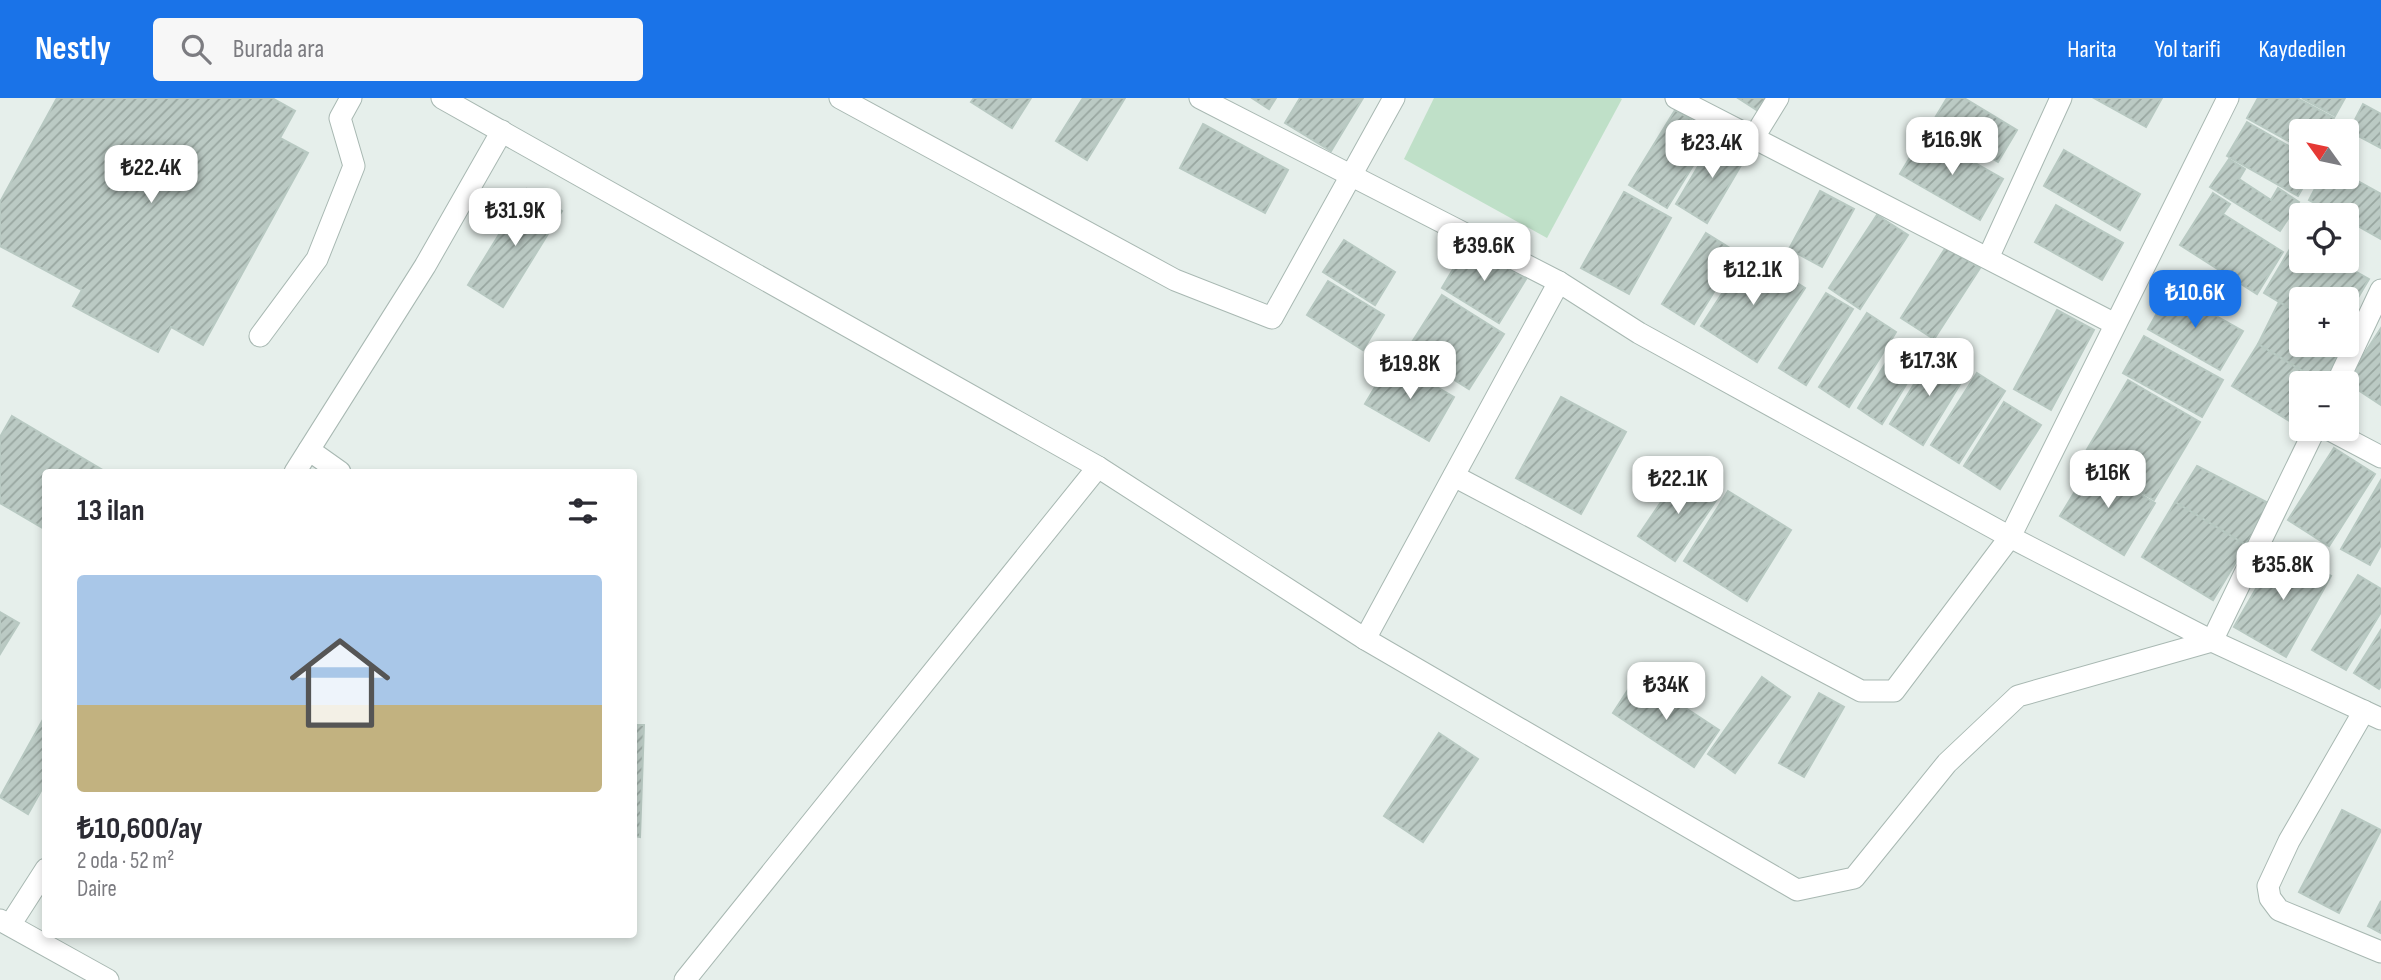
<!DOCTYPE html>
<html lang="tr">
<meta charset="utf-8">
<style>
body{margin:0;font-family:"Sofia Sans Condensed",sans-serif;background:#f7f7f7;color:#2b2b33;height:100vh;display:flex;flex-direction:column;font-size:26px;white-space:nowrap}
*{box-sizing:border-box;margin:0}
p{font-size:23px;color:#7c7c81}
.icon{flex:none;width:38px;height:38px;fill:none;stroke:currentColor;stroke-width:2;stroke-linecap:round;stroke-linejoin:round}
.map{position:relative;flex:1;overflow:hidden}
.panel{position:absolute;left:42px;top:371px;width:595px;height:469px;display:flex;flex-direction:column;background:#fff;border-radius:7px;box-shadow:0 4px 10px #0003}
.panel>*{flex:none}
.needle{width:46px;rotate:303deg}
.controls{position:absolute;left:2289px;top:21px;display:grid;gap:14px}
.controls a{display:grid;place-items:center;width:70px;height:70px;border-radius:7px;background:#fff;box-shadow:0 4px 10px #0003;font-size:35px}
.price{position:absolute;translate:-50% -60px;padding:0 16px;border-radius:14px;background:#fff;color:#222;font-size:23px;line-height:46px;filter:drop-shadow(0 2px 4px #0008)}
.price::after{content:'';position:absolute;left:50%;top:42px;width:21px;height:16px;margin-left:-10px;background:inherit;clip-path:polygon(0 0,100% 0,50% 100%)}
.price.active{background:#1a73e8;color:#fff}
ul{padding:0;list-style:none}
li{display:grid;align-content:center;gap:14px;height:371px;padding:0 35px}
li span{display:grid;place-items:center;height:217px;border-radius:7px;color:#555}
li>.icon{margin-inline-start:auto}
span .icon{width:126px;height:126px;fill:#fffc;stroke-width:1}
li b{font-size:30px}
h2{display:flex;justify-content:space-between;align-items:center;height:84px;padding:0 35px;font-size:30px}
header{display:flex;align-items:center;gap:42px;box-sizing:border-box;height:98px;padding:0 35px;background:#1a73e8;color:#fff}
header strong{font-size:33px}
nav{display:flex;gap:38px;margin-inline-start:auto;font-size:24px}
.search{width:490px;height:63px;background:#f7f7f7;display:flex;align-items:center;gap:18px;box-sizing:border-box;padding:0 24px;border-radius:7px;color:#7c7c81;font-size:26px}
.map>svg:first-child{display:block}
</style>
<header>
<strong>Nestly</strong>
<div class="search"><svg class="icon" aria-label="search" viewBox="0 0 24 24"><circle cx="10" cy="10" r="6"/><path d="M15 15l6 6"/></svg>Burada ara</div>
<nav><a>Harita</a><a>Yol tarifi</a><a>Kaydedilen</a></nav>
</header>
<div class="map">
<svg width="2381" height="882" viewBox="0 0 2381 882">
<defs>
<pattern id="building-hatch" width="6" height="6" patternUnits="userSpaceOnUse" patternTransform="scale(1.75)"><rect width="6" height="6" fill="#bbcac4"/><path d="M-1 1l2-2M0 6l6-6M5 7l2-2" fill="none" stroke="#98a6a0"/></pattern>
</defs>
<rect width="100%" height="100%" fill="#e6efeb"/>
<!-- green -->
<polygon fill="#bfe0c8" points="1434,0 1620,0 1622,1 1547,140 1404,61"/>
<!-- building -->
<g fill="url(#building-hatch)" stroke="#b8c9c2" stroke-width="2">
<polygon points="57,0 272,0 295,13 280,40 308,55 203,247 171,229 158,254 73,208 82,192 0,148 0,104"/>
<polygon points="974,0 1031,0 1012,30 971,4"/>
<polygon points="1083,0 1125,0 1087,62 1056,43"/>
<polygon points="1252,0 1276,0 1269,11"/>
<polygon points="1300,0 1363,0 1331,53 1285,25"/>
<polygon points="1738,0 1773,0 1763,16"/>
<polygon points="1947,0 1964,0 2017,32 1998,64 1932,25"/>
<polygon points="2094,0 2162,0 2146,29"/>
<polygon points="2258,0 2297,0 2334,20 2327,33 2301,33 2301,50 2247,20"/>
<polygon points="2302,0 2345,0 2335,18"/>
<polygon points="2363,6 2381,16 2381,50 2349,33"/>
<polygon points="1675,12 1713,35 1667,110 1629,87"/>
<polygon points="2247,24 2301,55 2301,79 2309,79 2298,98 2227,58"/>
<polygon points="1203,26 1288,72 1265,115 1180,70"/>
<polygon points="1924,36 2003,81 1980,122 1900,76"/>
<polygon points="1716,38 1747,57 1707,125 1676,106"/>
<polygon points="2064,52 2140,96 2120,132 2044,88"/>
<polygon points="2229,61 2245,71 2239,81 2271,102 2278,90 2299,104 2280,133 2210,89"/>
<polygon points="2347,77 2381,96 2381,141 2347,122 2347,117 2337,117 2309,102 2321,79"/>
<polygon points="527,91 562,113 503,209 468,187"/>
<polygon points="1820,93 1854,111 1822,169 1789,151"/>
<polygon points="1624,94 1671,120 1629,196 1581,170"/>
<polygon points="2213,95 2230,106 2223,116 2283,154 2257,196 2180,147"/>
<polygon points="2056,107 2123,145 2102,182 2035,144"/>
<polygon points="1877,117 1908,137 1860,211 1829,190"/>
<polygon points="1706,135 1738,155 1694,226 1662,206"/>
<polygon points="2297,139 2301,142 2301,163 2337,163 2369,181 2347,218 2347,201 2301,201 2301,217 2264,195"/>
<polygon points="1344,142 1395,174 1375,207 1323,174"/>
<polygon points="1468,146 1526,181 1499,225 1442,190"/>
<polygon points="1946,149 1980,170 1934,241 1901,220"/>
<polygon points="1749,154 1805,190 1757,264 1701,228"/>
<polygon points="1328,183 1384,217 1363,252 1307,217"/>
<polygon points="2170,192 2243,233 2220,272 2148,231"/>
<polygon points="1826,195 1853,211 1806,287 1779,270"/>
<polygon points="1442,197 1504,236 1469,291 1407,252"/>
<polygon points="2279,204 2301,217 2301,247 2347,247 2332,285 2322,285 2258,246"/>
<polygon points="2057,212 2094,232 2051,312 2014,291"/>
<polygon points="1867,215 1896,234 1849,309 1819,289"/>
<polygon points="2381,230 2381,307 2346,284"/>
<polygon points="2144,238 2223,282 2202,319 2123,275"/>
<polygon points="1900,242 1924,257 1882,326 1858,310"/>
<polygon points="2258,246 2322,285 2301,285 2301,330 2232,288"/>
<polygon points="1934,253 1968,273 1923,347 1890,326"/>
<polygon points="1391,262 1454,299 1429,343 1365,306"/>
<polygon points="1977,275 2005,293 1959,365 1931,347"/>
<polygon points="2128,282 2200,324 2154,402 2082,360"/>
<polygon points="1561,299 1626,334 1581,416 1516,380"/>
<polygon points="2004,304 2041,327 2000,391 1964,368"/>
<polygon points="12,318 106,374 46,374 46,432 0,405 0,339"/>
<polygon points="2334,350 2375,376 2329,448 2288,422"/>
<polygon points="2091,367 2155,405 2124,457 2060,418"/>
<polygon points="2197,368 2270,406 2246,447 2175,404"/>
<polygon points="1682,373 1719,398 1675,463 1638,438"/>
<polygon points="2381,382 2381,447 2370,467 2341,451"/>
<polygon points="1728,393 1791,432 1747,503 1684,463"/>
<polygon points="2175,404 2246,447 2213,502 2142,459"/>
<polygon points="2280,449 2331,478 2286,559 2234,529"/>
<polygon points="2358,477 2381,491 2381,514 2346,572 2312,552"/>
<polygon points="0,514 19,525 0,556"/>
<polygon points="2381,532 2381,588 2379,591 2354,575"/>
<polygon points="1637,578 1719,632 1694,669 1613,615"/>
<polygon points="1762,579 1790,599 1735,675 1708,656"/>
<polygon points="1819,595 1844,609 1804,679 1779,665"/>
<polygon points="46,616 46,684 28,716 0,699"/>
<polygon points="634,627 644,627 640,739 634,738"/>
<polygon points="1439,635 1478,661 1423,744 1384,718"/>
<polygon points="2342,712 2381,732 2339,815 2299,794"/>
<polygon points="2381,803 2381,835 2368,828"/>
</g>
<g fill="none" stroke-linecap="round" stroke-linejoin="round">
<defs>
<g id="service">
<polyline points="260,238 317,161 354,68 340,20 351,0"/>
<polyline points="309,352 340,374"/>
</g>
<g id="minor">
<polyline points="442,0 1098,369 1365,541 1797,792 1854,780 1947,665 2018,598 2212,543 2315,331"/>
<polyline points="840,0 1175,182 1272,220 1394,0"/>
<polyline points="1200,0 1559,184 1639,235 2010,439 2212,543 2381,621"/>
<polyline points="1676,0 2115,226"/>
<polyline points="1754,39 1778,0"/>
<polyline points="1988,160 2061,0"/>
<polyline points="2337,285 2381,192"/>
<polyline points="2328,331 2381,359"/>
<polyline points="295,374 425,168 502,33"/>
<polyline points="1454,378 1861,593 1894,593 2010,439 2228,0"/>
<polyline points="1365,541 1559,184"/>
<polyline points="2364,613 2289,743 2268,788 2270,800 2279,812 2381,854"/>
<polyline points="0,822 108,882"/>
<polyline points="10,827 46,771"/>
<polyline points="685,882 1098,369"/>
</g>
</defs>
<!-- service casing -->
<use href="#service" stroke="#a8b8b2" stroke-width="23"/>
<!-- minor casing -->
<use href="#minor" stroke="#a8b8b2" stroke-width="23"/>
<!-- service -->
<use href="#service" stroke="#fff" stroke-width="21"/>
<!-- minor -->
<use href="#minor" stroke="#fff" stroke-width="21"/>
</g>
</svg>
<div class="controls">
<a><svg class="needle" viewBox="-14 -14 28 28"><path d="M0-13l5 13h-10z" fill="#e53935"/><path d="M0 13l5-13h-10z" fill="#7c7c81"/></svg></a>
<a><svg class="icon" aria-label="locate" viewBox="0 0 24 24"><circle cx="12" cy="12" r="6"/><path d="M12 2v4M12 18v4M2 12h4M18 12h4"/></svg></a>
<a>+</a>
<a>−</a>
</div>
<b class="price" style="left:1952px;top:79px">₺16.9K</b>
<b class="price" style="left:1712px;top:82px">₺23.4K</b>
<b class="price" style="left:151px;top:107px">₺22.4K</b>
<b class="price" style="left:515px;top:150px">₺31.9K</b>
<b class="price" style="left:1484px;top:185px">₺39.6K</b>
<b class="price" style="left:1753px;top:209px">₺12.1K</b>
<b class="price active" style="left:2195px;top:232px">₺10.6K</b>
<b class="price" style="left:1929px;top:300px">₺17.3K</b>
<b class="price" style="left:1410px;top:303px">₺19.8K</b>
<b class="price" style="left:2108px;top:412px">₺16K</b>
<b class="price" style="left:1678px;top:418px">₺22.1K</b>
<b class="price" style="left:2283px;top:504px">₺35.8K</b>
<b class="price" style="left:1666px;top:624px">₺34K</b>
<section class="panel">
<h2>13 ilan<svg class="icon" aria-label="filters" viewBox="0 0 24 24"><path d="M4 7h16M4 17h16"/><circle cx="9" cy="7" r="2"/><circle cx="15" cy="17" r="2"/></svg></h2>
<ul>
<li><span style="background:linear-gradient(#a9c7e8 60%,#c2b280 0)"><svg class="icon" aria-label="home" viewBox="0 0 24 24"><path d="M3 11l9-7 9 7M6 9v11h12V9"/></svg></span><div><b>₺10,600/ay</b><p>2 oda · 52 m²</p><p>Daire</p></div></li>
</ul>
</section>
</div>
